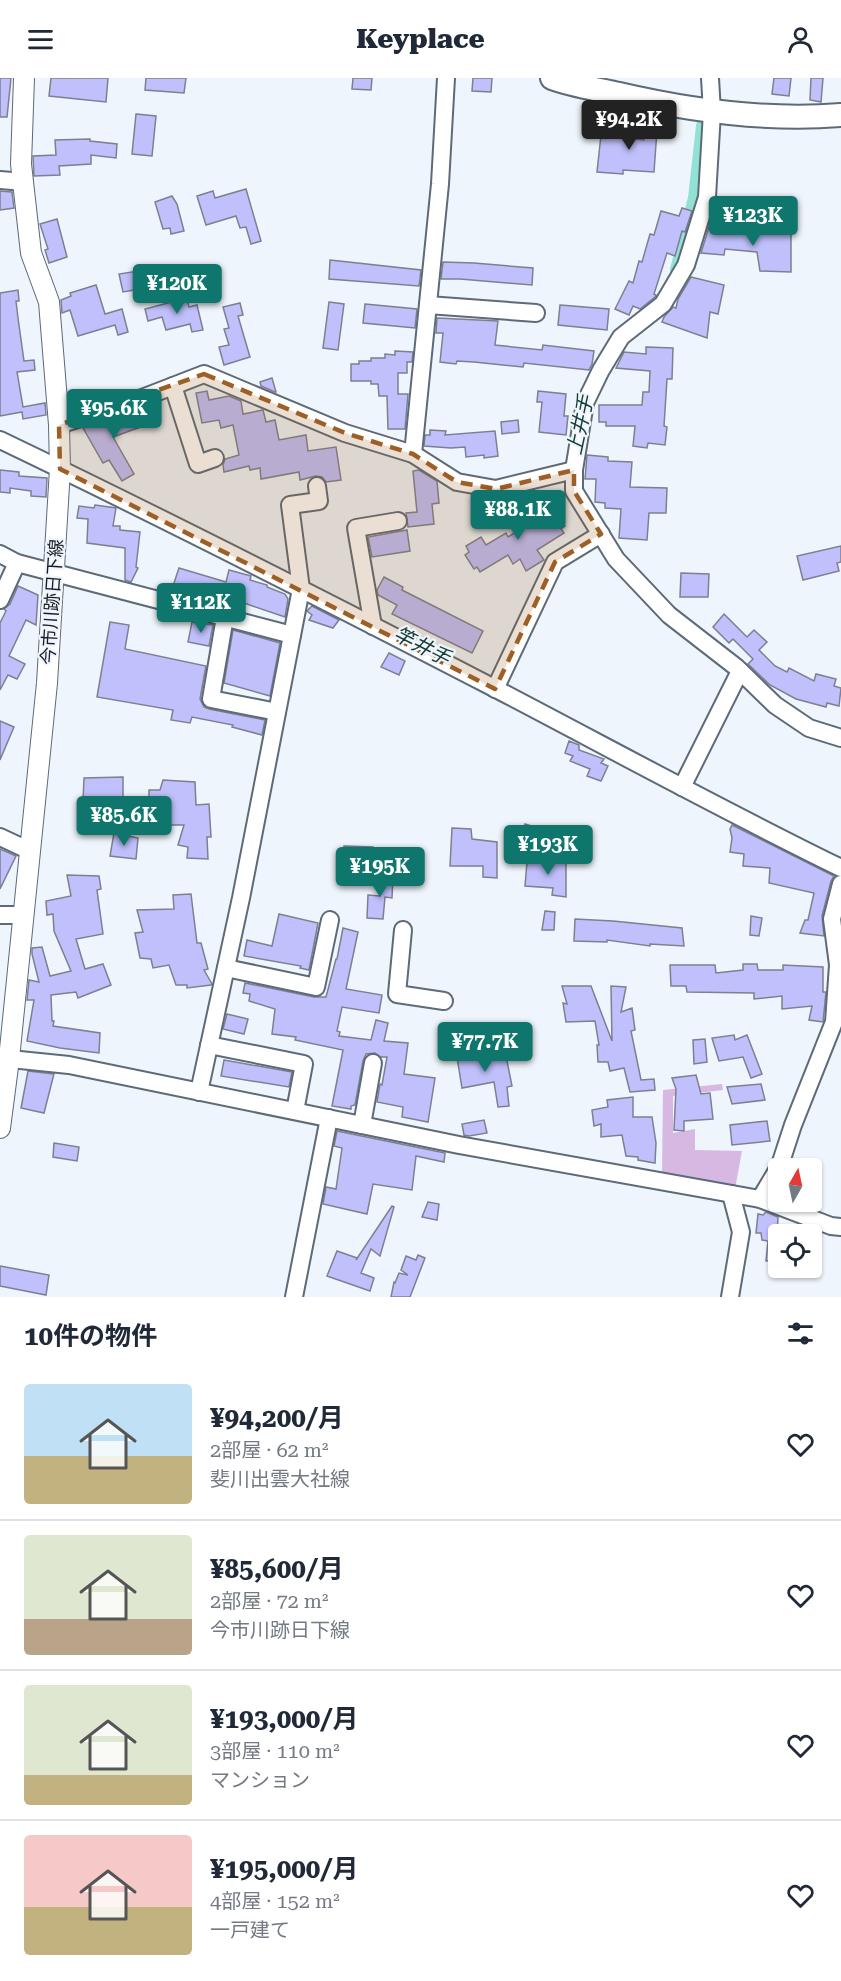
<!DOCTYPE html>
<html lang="ja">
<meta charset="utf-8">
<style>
body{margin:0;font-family:"Roboto Serif","Noto Sans JP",serif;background:#f2f2f3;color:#1f2937;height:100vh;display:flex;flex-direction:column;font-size:22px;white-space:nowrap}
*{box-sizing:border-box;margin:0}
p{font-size:20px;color:#747a83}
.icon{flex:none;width:33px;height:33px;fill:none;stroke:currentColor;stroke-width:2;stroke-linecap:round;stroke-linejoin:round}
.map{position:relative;height:1219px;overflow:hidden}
.panel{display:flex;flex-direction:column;background:#fff;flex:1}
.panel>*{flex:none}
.needle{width:39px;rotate:9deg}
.buttons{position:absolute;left:768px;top:1080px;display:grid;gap:12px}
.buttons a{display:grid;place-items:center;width:54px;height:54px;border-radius:6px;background:#fff;box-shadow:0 2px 4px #0004;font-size:30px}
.price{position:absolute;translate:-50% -51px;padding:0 14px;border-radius:6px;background:#0f766e;color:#fff;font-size:20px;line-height:39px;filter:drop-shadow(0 2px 3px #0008)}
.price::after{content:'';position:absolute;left:50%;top:36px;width:18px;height:14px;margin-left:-9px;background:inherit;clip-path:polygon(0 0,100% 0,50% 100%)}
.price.on{background:#222;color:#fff}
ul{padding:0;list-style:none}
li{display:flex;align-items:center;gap:18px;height:150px;padding:0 24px}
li+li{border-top:2px solid #e0e1e3}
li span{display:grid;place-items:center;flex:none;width:168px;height:120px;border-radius:6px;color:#555}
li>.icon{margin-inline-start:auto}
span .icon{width:72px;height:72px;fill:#fffc;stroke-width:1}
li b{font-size:26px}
h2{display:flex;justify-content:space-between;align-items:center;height:72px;padding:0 24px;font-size:26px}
header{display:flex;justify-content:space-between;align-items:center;height:78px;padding:0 24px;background:#fff;font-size:27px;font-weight:800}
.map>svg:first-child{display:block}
</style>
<header><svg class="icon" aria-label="menu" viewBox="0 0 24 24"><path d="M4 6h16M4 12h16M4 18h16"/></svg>Keyplace<svg class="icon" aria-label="person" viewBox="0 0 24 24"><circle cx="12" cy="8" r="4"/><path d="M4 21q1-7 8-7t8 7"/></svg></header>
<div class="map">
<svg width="841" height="1219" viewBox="0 0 841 1219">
<rect width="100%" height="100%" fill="#eff5fc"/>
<!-- green -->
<polygon fill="#d7b8e2" points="722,1006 723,1012 673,1018 673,1055 695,1051 695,1072 742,1073 735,1111 662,1097 663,1012"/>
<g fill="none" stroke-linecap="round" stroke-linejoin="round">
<!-- canal -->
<polyline stroke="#91e2d4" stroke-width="14" points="677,192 695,120 703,48"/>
</g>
<!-- building -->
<g fill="#c0c1fc" stroke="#7e7f90" stroke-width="1.5">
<polygon points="0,0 11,0 7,39 0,39"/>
<polygon points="51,0 108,0 106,24 49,18"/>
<polygon points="146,0 186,0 184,15 145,12"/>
<polygon points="353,0 372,0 371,12 352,11"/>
<polygon points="473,0 492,0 491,14 472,13"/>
<polygon points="774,0 791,0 789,18 772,16"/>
<polygon points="811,0 823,0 821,24 810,22"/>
<polygon points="136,36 156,38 152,78 132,76"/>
<polygon points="646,36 658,38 654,94 623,92 623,96 597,94 601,57 644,62"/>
<polygon points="90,61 90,63 117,66 116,80 91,77 91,86 59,88 60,97 34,98 33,78 56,77 55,62"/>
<polygon points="246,111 261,163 251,166 246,149 240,150 236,138 206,147 197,118 213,113 215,120"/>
<polygon points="0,113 12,114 14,130 0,132"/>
<polygon points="172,118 177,126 184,153 171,156 170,150 163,151 155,124"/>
<polygon points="682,130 692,133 685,154 682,153 675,178 667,175 654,216 656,217 655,219 640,231 633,228 629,237 615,231 629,203 633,205 639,183 642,184 650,156 654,157 661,133 679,138"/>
<polygon points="57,141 67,179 49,185 45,172 48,171 40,146"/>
<polygon points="709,149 746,153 746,155 791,156 791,194 760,193 757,174 725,171 724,177 701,175"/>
<polygon points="330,182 421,192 419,208 329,201"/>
<polygon points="443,184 474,185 533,190 532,207 460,201 441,201"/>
<polygon points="138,193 141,211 123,214 119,196"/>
<polygon points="691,199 724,207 718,236 710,234 707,260 662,244 664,239 673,229 676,230 678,221"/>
<polygon points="96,207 105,236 122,231 128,254 118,257 115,247 78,258 70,232 62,235 61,222 71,218 70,215"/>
<polygon points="18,212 19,223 16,223 18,240 24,283 34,282 35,292 17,294 23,329 45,325 46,337 23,341 22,334 0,338 0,215"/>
<polygon points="187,220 189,229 197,227 203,252 192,254 190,246 166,252 162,239 148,243 145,231"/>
<polygon points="329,224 344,226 338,272 323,270"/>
<polygon points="240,225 243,237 238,238 250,279 224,287 219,269 229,267 224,251 229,250 223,229"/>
<polygon points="365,226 417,231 415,250 363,245"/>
<polygon points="560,227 609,231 607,252 558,247"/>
<polygon points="437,240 498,243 495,267 542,272 543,267 594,273 592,286 589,292 524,285 523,289 474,284 457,283 456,286 440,284 443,255 436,255"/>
<polygon points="646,269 673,270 672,301 667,301 664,348 667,349 665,367 648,365 647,370 633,368 635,348 606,348 606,344 599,344 599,327 642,327 643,314 649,314 650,293 616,290 624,274 646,276"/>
<polygon points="395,273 413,274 412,284 407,284 407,295 398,295 398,316 408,316 405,351 388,351 387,318 379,318 378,306 371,306 371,303 351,303 351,286 359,286 359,283 371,283 371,280 385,280 385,276 395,277"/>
<polygon points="272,300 276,314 275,314 261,308 260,304"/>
<polygon points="207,313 209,322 229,318 241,323 243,336 263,332 266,344 275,342 279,362 306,357 308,373 336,369 341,402 326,404 322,399 316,398 300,402 299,394 261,401 260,390 250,392 249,388 224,394 223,387 225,381 239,377 233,347 221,350 219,342 202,345 196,315"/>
<polygon points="538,313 566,316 564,338 568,338 566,357 539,354 542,324 537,324"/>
<polygon points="140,332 146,347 113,359 134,396 122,403 109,382 103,385 83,350"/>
<polygon points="518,342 519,354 502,356 501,344"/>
<polygon points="430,352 446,353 445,357 495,353 498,378 484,380 484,377 466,379 465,369 451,370 424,368 425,357 430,357"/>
<polygon points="587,377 608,379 608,383 632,384 630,409 667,410 666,435 649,435 647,462 619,460 621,431 605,430 605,425 595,424 596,401 585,401"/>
<polygon points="0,392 19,394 19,398 47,400 46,419 31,418 31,413 10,410 10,415 0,414"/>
<polygon points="419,392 437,403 439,425 432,426 434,446 408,449 406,435 417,434 413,393"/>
<polygon points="520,421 536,421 542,442 555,434 565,448 561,451 564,455 537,472 544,482 526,493 520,481 513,486 508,477 480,494 477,489 474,491 465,477 469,474 466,468 481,459 486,467 506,455 508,459 527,447"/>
<polygon points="95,427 116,430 113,448 120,448 120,452 140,454 136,489 138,490 131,504 125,502 125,470 87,465 88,441 77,440 79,428 94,430"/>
<polygon points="407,452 410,473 372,479 368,459"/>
<polygon points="841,468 841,484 837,485 839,493 803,502 797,478"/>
<polygon points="179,490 226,504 229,492 251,498 250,502 267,507 267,509 285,516 288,521 285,539 241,524 241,527 217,521 216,526 171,514"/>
<polygon points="681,495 709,496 708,519 680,519"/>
<polygon points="384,499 403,509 402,512 483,553 472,575 392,536 397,527 378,517 377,512"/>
<polygon points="18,508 38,517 36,547 26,542 9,578 25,586 17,601 8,597 0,612 0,545 6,533 4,531 10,526"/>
<polygon points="312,528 339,542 333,550 309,542 312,537 307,533"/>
<polygon points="724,536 747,559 754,552 767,564 759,572 775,588 787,594 789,590 814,603 816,596 836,601 834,608 841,610 839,628 827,625 826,629 796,621 770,607 748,586 753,581 733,561 729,565 713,549"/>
<polygon points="110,544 129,547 125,571 206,588 200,621 204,629 209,631 265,642 262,657 232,649 233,647 192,639 190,645 171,642 173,632 97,619"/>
<polygon points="192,544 213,547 209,568 188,564"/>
<polygon points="233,552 280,565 270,618 224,605"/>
<polygon points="389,575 405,583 399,597 381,589"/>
<polygon points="0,643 14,649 0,682"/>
<polygon points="569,663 579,667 579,672 604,681 601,685 608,688 601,703 587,698 590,691 570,683 573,678 565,675"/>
<polygon points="123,699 123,730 104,731 102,725 83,723 84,700"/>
<polygon points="163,702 195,704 196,727 209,726 211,759 207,759 208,781 187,780 188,769 178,767 184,747 162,747 163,740 149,738 149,712 160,712"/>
<polygon points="525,746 558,756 554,772 518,762"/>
<polygon points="732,747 834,798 831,803 822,838 824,858 800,855 805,842 808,842 814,815 769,805 770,790 743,788 744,776 730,774 732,760 730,751"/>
<polygon points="452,750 471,751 472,761 497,764 497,800 483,799 483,788 450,788"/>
<polygon points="114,755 138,760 136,781 110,778"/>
<polygon points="344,768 373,769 373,773 385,773 386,795 344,793"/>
<polygon points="0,771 16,778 0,811"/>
<polygon points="566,783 566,819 552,817 553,810 525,808 527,784"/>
<polygon points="381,796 393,798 392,820 385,819 383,841 367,840 368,817 380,818"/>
<polygon points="67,797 99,798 101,811 97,812 103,856 76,861 85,891 103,886 111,907 78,920 76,914 51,917 52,943 54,943 53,948 100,955 99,975 60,970 27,963 34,922 27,922 29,902 39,904 32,876 32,870 42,869 50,898 71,893 54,853 53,836 47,837 46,823 71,818"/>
<polygon points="191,816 197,865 201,865 208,891 204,892 212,906 211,907 187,910 187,907 176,907 169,887 153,890 151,881 140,880 135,855 143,854 137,832 174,831 173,817"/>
<polygon points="545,833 555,834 554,852 542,852"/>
<polygon points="279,836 318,845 309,892 300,890 301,888 244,878 247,862 272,868"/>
<polygon points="751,838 762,840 759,858 750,857"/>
<polygon points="575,841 613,843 682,850 684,868 650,866 650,868 607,862 607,864 574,863"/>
<polygon points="343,850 358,854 346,911 382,917 379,935 342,929 337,953 340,954 339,958 371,962 376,942 388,945 384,963 408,965 404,996 435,1000 428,1044 402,1039 403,1029 377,1024 380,1006 382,1007 387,979 381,979 375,975 366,976 363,983 355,1027 351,1028 351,1031 332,1028 343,972 295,962 296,959 272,956 275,931 249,923 250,916 243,915 245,905 314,919 326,919 336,881 337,881"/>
<polygon points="743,886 757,886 758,892 783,892 783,887 823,889 823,914 826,914 823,944 809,942 812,928 782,931 782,918 754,921 754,915 687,914 686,908 671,908 670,887 715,887 716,895 743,892"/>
<polygon points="562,908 591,908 612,963 611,908 626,909 621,934 632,930 635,952 631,953 641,1002 654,1001 655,1012 630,1014 624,990 610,993 608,984 598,984 597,967 599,967 595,943 566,944 563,925 567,926"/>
<polygon points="227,936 248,941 244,956 223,951"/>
<polygon points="734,957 735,962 747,957 762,996 751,1000 743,979 719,983 712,960"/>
<polygon points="705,961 707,984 694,986 693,962"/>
<polygon points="481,970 483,981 506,978 512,1008 507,1009 509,1028 498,1029 494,1004 462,1010 456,973"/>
<polygon points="224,982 292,994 289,1009 221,998"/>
<polygon points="28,993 54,996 44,1035 21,1030"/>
<polygon points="696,997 701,1016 710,1015 713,1041 684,1043 684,1053 674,1052 676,1011 672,1000"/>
<polygon points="761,1006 765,1022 732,1026 727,1009"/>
<polygon points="633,1019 633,1039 652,1039 656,1065 655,1085 638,1082 638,1079 626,1078 622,1057 601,1059 601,1046 594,1048 592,1032 608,1029 607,1022"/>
<polygon points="484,1042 487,1055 469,1058 464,1057 462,1046"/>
<polygon points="767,1043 770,1063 732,1067 730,1047"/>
<polygon points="337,1053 445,1075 444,1084 416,1078 412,1112 373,1106 367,1136 323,1126 326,1109 336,1111 342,1070 334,1068"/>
<polygon points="54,1065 79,1069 77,1083 53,1079"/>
<polygon points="428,1124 439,1126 437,1142 422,1139"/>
<polygon points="392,1128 394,1129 380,1178 371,1171 361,1195 374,1200 370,1213 327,1198 337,1173 357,1180 356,1182"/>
<polygon points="766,1134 778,1139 777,1157 780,1156 777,1182 766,1183 768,1163 762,1162 761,1155 756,1155 758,1136 763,1137"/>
<polygon points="418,1177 425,1180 410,1219 391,1219 394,1204 395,1205 399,1195 408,1197 401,1192 406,1178 416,1182"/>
<polygon points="0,1188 49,1197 46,1217 0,1208"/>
</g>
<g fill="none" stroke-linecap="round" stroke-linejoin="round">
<defs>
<g id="minor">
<polyline points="710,0 712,34 707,119 686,187 663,226 621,259 601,292 585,325 574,392 574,413 616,481 669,537 736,589 775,627 809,650 841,660"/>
<polyline points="0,102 24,104"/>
<polyline points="428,227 536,235"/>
<polyline points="173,308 198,386 215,380"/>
<polyline points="59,347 142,320 204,296 345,355 413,376 457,404 496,411 574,392"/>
<path d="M0 362C167 442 332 526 496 611 611 671 724 733 841 790"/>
<polyline points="413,376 440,106 446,0"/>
<polyline points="0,476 17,485 292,557"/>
<polyline points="0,522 17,485"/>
<polyline points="225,539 211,621 277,634"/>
<polyline points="373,548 356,450 398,443"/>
<polyline points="495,611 555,484 601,456"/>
<polyline points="682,709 740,593"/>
<polyline points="0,759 30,773"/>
<polyline points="0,837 23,837"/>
<polyline points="403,852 397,916 444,923"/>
<polyline points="226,890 316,909 330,842"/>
<polyline points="209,967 304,986 295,1033"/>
<polyline points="0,980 69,987 459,1067 760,1121 831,1148 841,1149"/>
<polyline points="199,1014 241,820 301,511 290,427 319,423 317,408"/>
<polyline points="362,1047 373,985"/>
<polyline points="779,1090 793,1047 834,944 838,887 832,841 841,806"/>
<polyline points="760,1121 778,1091"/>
<polyline points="294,1219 329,1040"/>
<polyline points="730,1219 741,1154 731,1116"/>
</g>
<polyline id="tertiary" points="0,1050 9,981 47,605 60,391 59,347 49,224 31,175 21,86 24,0"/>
<path id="secondary" d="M552 0C573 8 597 11 619 16 692 33 766 43 841 37"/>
</defs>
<!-- minor casing -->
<use href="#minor" stroke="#5d6a77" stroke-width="20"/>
<!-- tertiary casing -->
<use href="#tertiary" stroke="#5d6a77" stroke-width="22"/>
<!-- secondary casing -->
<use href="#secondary" stroke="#5d6a77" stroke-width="26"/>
<!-- minor -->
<use href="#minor" stroke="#fff" stroke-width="16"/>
<!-- tertiary -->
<use href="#tertiary" stroke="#fff" stroke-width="20"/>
<!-- secondary -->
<use href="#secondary" stroke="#fff" stroke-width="22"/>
</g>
<!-- marked area -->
<path fill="#9d5f25" fill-opacity="0.2" stroke="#9d5f25" stroke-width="4.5" stroke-dasharray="12 8" stroke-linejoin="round" d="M204 296 345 355 413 376 457 404 496 411 574 392V413L601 456 555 484 495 611 60 391 59 347Z"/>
<g text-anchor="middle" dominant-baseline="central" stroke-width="4.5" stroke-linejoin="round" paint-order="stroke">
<!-- street labels -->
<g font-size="18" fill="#181e23" stroke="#eff5fc">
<text transform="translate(52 524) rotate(-86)">今市川跡日下線</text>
</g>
<!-- water labels -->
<g font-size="20" font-style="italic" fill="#143b35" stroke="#eff5fc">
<text transform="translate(580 347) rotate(-78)">上井手</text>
<text transform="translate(422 568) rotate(27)">竿井手</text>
</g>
</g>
</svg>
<div class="buttons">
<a><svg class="needle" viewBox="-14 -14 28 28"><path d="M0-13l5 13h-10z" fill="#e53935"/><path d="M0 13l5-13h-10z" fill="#747a83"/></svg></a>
<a><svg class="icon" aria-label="locate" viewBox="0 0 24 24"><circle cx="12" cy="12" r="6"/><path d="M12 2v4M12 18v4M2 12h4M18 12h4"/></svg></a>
</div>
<b class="price on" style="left:629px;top:73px">¥94.2K</b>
<b class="price" style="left:753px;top:169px">¥123K</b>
<b class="price" style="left:177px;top:237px">¥120K</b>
<b class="price" style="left:114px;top:362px">¥95.6K</b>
<b class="price" style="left:518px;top:463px">¥88.1K</b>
<b class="price" style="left:201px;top:556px">¥112K</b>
<b class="price" style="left:124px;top:769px">¥85.6K</b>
<b class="price" style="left:548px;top:798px">¥193K</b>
<b class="price" style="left:380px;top:820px">¥195K</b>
<b class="price" style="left:485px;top:995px">¥77.7K</b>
</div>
<section class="panel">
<h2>10件の物件<svg class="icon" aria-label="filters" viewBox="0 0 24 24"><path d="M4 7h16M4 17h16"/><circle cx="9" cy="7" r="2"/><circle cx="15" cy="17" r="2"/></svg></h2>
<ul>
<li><span style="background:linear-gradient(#bfe0f5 60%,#c2b280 0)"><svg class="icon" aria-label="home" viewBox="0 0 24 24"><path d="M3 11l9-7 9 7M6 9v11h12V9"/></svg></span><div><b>¥94,200/月</b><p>2部屋 · 62 m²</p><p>斐川出雲大社線</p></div><svg class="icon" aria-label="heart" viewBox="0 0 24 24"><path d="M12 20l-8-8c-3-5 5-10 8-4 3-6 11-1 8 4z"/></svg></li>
<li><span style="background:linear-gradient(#dfe7d0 70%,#b9a48a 0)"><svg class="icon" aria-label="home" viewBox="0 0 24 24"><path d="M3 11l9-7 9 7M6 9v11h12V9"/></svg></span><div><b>¥85,600/月</b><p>2部屋 · 72 m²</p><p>今市川跡日下線</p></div><svg class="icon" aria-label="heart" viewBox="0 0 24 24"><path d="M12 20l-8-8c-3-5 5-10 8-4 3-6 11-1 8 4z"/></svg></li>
<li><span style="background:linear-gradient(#dfe7d0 75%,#c2b280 0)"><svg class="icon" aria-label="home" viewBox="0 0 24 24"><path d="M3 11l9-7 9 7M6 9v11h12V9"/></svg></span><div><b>¥193,000/月</b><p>3部屋 · 110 m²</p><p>マンション</p></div><svg class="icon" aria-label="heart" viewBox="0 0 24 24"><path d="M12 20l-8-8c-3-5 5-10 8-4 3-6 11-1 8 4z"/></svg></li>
<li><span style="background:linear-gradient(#f6c9c9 60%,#c2b280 0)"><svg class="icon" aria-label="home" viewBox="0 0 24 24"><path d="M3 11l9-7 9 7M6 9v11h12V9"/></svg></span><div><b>¥195,000/月</b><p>4部屋 · 152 m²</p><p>一戸建て</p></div><svg class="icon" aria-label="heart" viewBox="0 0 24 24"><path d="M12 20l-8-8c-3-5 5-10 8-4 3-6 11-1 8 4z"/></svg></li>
</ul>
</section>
